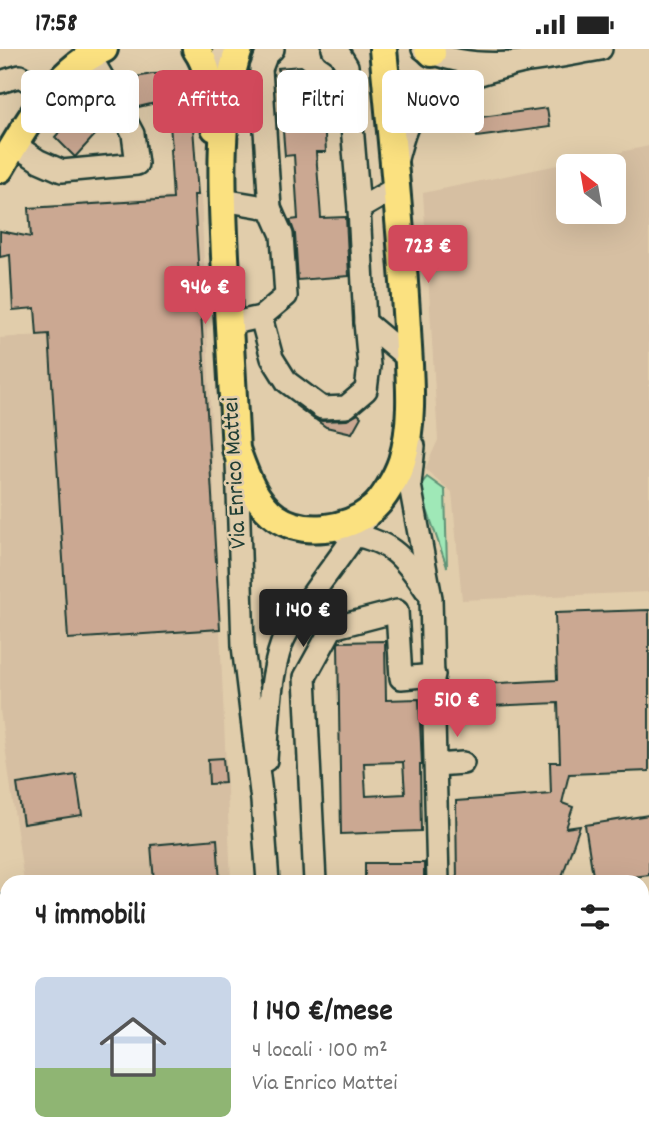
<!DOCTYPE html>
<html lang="it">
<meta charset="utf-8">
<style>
body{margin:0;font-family:Dekko,sans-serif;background:#f6f6f6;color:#222;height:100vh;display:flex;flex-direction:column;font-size:26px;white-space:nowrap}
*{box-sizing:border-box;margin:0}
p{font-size:23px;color:#767676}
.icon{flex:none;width:38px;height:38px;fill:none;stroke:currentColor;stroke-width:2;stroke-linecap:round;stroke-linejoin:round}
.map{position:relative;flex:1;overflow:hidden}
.drawer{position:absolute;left:0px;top:826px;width:649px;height:273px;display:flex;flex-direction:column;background:#fff;border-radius:21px 21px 0 0;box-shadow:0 7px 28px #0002}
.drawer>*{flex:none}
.hud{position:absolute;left:21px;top:21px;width:607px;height:63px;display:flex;gap:14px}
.needle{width:46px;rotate:329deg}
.tools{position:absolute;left:556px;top:105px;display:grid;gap:14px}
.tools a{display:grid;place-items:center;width:70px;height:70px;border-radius:10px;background:#fff;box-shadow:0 7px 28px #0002;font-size:35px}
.price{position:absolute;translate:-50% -60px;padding:0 16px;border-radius:7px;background:#d1495b;color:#fff;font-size:23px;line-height:46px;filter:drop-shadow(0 2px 4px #0008)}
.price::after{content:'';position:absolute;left:50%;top:42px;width:21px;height:16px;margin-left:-10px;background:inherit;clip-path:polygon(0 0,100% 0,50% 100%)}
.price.selected{background:#222;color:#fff}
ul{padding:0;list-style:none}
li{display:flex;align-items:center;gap:21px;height:175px;padding:0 35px}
li span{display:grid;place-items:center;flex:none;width:196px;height:140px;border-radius:10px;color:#555}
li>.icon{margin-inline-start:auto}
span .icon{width:84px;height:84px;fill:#fffc;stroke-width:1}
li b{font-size:30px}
h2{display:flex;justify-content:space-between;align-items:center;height:84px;padding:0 35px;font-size:30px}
.tag{padding:0 24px;border-radius:10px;background:#fff;box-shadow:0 7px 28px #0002;font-size:24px;line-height:63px}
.tag.selected{background:#d1495b;color:#fff}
.status{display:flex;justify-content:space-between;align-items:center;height:49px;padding:0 35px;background:#fff;direction:ltr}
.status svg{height:19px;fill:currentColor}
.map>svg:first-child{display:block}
</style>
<div class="status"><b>17:58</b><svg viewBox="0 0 49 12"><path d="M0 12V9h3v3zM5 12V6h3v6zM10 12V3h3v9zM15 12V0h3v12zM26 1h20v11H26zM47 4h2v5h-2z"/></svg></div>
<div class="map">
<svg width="649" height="1099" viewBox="0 0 649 1099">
<rect width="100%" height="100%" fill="#e1cdab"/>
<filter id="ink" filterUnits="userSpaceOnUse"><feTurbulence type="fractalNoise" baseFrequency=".0143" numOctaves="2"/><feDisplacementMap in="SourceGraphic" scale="14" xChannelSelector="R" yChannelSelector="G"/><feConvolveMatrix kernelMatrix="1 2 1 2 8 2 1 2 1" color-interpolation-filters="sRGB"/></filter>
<g filter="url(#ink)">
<!-- built -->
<g fill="#d6bfa2" fill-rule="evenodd">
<path d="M649 97V543L462 551 452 443 425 420 438 391 423 144ZM614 117V163H569V117Z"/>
<polygon points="201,145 231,833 24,833 0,661 0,289 68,284 63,155"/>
<polygon points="60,1092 249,1092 250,1099 61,1099"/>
</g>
<!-- green -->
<polygon fill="#9fe8b7" stroke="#5f9276" stroke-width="2" points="427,428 445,441 447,518 424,452 421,435"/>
<!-- building -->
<g fill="#cba892" stroke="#1f3d34" stroke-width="2" fill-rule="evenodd">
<polygon points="301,17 318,30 322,38 326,103 316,103 321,169 346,168 349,227 298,231 295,185 290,171 298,170 294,106 285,107 278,19"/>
<polygon points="189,24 198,146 194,146 220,580 68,590 49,285 37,286 35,259 13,261 10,206 0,208 0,182 31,188 29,159 173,150 170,100 172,100 168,51 134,59 120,34 136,28 152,25"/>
<polygon points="97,46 111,72 95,86 75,108 55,88 76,64"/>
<polygon points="547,59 550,78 477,88 474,69"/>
<polygon points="295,356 314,370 322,372 347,371 358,365 361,368 352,384 326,378"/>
<polygon points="649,561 649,722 569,725 562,754 573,758 566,779 580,777 560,833 549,829 547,833 457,833 456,752 551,745 550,713 560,713 558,654 447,659 453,643 465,636 557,631 555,564"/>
<path d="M385 592 386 651 419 650 422 716H420L421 782 341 785 338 595 339 593ZM403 713 405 745 366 747 364 714Z"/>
<polygon points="223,709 225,734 209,735 208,710"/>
<polygon points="76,726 82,766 23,775 17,735"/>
<polygon points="649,766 649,826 594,833 585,776"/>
<polygon points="217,790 220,833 154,833 151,796"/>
<rect x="365" y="814" width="59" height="19"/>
</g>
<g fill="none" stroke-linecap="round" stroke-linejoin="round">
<defs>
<g id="minor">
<polyline points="333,0 339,4 347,17 359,160"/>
<path d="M423 0C480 27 542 10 601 0"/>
<polyline points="0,33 20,27 49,44"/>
<polyline points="221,43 220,25 224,0"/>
<polyline points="15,96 39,112 62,122 137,115 133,85 108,38 90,7"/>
<path d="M396 113C401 96 405 76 416 61 437 32 492 22 526 12"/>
<polyline points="397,138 359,160 365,273 409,310"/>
<polyline points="223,151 270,159 282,186 286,247 261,268 229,275"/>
<polyline points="270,159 261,20 266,7 273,0"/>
<polyline points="261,268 272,309 287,333 322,359 346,358 366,341 369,317 365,273"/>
<polyline points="414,397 410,436 431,549 438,833"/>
<polyline points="237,413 243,597 262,752 268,833"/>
<path d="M344 484C389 491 402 505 426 541"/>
<path d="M266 711C269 673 269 630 282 594 290 575 304 557 316 540 335 514 355 488 372 461"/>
<polyline points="436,716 463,714"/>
<polyline points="315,833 305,628 332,579 397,562 401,629 434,626"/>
<polyline points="0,1057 7,1056"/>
<polyline points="293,1092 294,1099"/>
<polyline points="442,1092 442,1099"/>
</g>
<g id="major">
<path d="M196 0C212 22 211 53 215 79"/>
<path d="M239 0C217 64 222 141 225 207 229 272 232 336 236 400 245 425 254 452 276 468 303 487 346 481 371 461 383 452 397 427 402 412 415 370 409 324 407 280 402 187 392 93 383 0"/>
<polyline points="428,0 432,4"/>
<path d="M0 120C26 76 56 20 104 0"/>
<polyline points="0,859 7,911"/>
<polyline points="32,1092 33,1099"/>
</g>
</defs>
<!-- minor casing -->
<use href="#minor" stroke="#1f3d34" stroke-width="26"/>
<!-- major casing -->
<use href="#major" stroke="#1f3d34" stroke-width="32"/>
<!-- minor -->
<use href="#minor" stroke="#e1cdab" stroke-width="21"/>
<!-- major -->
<use href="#major" stroke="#fbe180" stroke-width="26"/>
</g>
</g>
<g text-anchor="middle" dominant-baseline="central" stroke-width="5" stroke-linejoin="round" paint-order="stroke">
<!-- street labels -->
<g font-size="24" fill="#1f3d34" stroke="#e1cdab">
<text transform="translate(236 424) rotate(-93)">Via Enrico Mattei</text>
</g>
</g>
</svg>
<div class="tools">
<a><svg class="needle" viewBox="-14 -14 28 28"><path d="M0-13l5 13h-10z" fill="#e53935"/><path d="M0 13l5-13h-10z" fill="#767676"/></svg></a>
</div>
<b class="price" style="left:428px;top:236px">723 €</b>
<b class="price" style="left:205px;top:277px">946 €</b>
<b class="price selected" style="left:303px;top:600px">1 140 €</b>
<b class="price" style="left:457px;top:690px">510 €</b>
<div class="hud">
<a class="tag">Compra</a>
<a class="tag selected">Affitta</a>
<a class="tag">Filtri</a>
<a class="tag">Nuovo</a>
</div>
<section class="drawer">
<h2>4 immobili<svg class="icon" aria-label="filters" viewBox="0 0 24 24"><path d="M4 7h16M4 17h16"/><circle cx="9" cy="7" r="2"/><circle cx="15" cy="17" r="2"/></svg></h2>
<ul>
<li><span style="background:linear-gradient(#c9d6e8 65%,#8fb573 0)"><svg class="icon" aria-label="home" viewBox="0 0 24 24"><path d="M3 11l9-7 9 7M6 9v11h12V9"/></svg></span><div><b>1 140 €/mese</b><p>4 locali · 100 m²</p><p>Via Enrico Mattei</p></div></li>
</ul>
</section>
</div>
